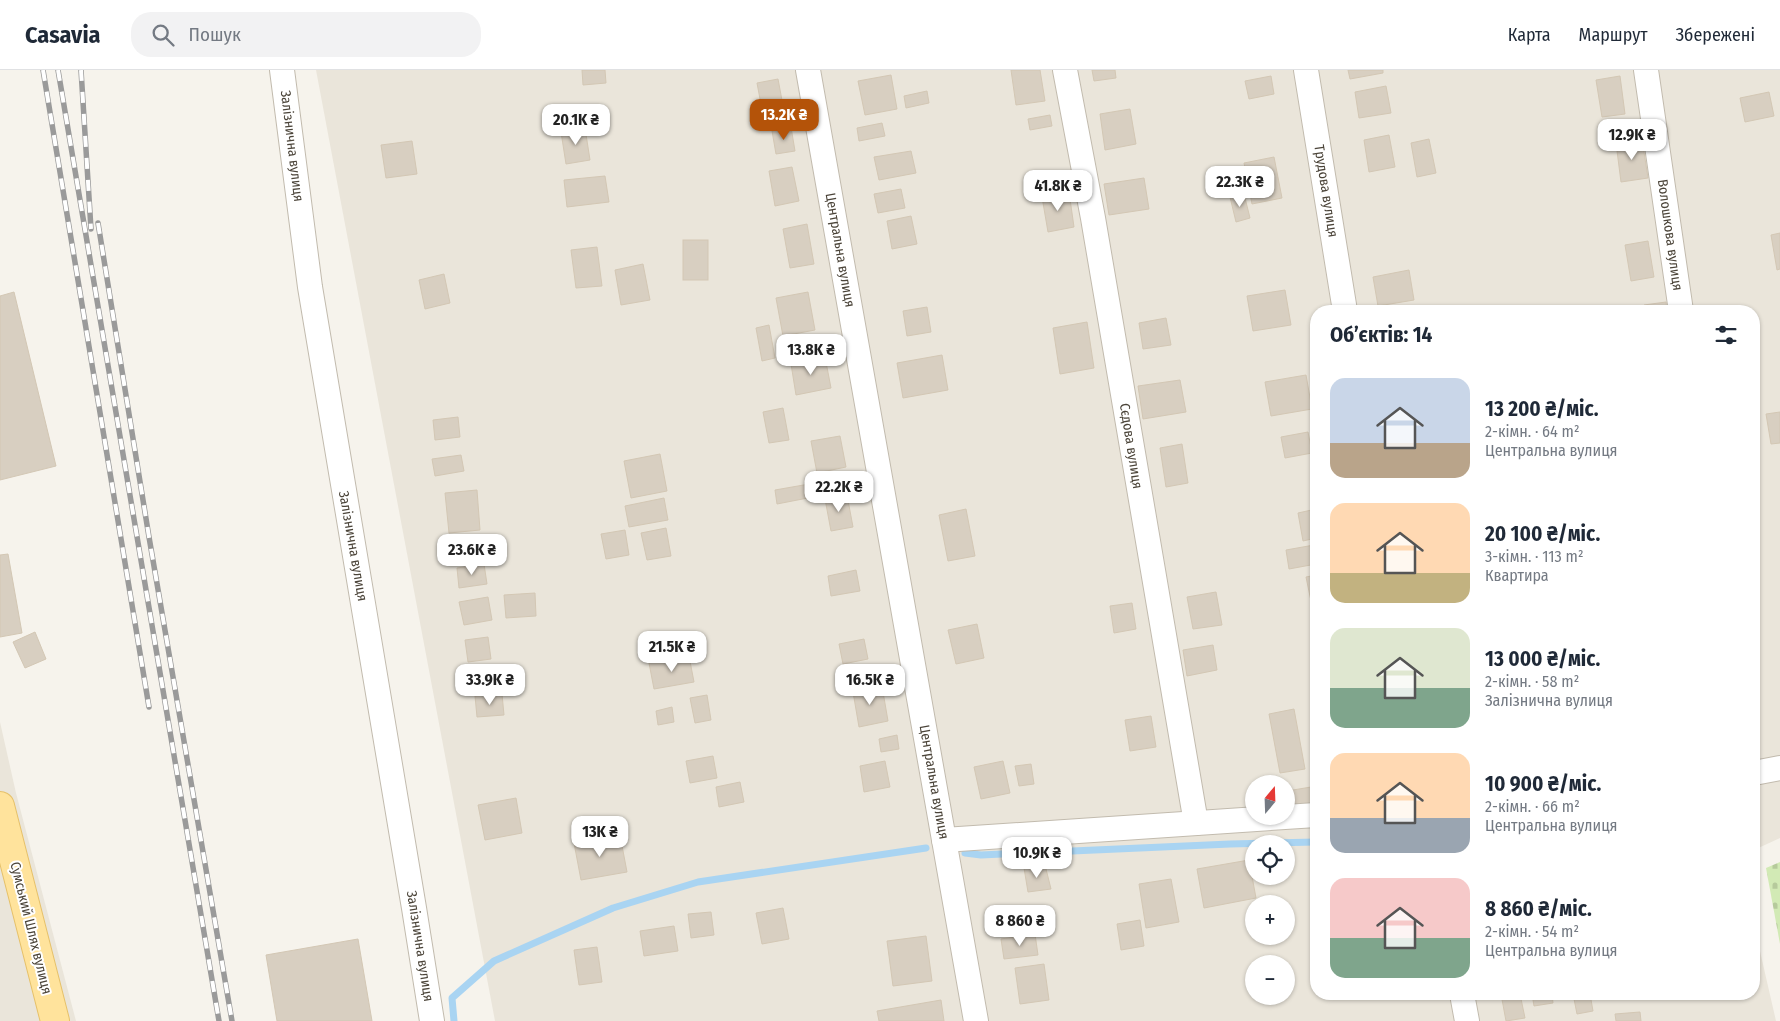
<!DOCTYPE html>
<html lang="uk">
<meta charset="utf-8">
<style>
body{margin:0;font-family:"Fira Sans Condensed",sans-serif;background:#f2f2f3;color:#1f2937;height:100vh;display:flex;flex-direction:column;font-size:19px;white-space:nowrap}
*{box-sizing:border-box;margin:0}
p{font-size:16px;color:#747a83}
.icon{flex:none;width:28px;height:28px;fill:none;stroke:currentColor;stroke-width:2;stroke-linecap:round;stroke-linejoin:round}
.map{position:relative;flex:1;overflow:hidden}
.sheet{position:absolute;left:1310px;top:235px;width:450px;height:695px;display:flex;flex-direction:column;background:#fff;border-radius:20px;box-shadow:0 1px 4px #0004}
.sheet>*{flex:none}
.needle{width:32px;rotate:19deg}
.fabs{position:absolute;left:1245px;top:705px;display:grid;gap:10px}
.fabs a{display:grid;place-items:center;width:50px;height:50px;border-radius:50%;background:#fff;box-shadow:0 1px 4px #0004;font-size:25px}
.price{position:absolute;translate:-50% -42px;padding:0 11px;border-radius:10px;background:#fff;color:#222;font-size:16px;line-height:32px;filter:drop-shadow(0 1px 2px #0008)}
.price::after{content:'';position:absolute;left:50%;top:30px;width:15px;height:11px;margin-left:-8px;background:inherit;clip-path:polygon(0 0,100% 0,50% 100%)}
.price.selected{background:#b45309;color:#fff}
ul{padding:0;list-style:none}
li{display:flex;align-items:center;gap:15px;height:125px;padding:0 20px}
li span{display:grid;place-items:center;flex:none;width:140px;height:100px;border-radius:15px;color:#555}
li>.icon{margin-inline-start:auto}
span .icon{width:60px;height:60px;fill:#fffc;stroke-width:1}
li b{font-size:21px}
h2{display:flex;justify-content:space-between;align-items:center;height:60px;padding:0 20px;font-size:21px}
header{display:flex;align-items:center;gap:30px;box-sizing:border-box;height:70px;padding:0 25px;background:#fff;border-bottom:1px solid #e0e1e3}
header strong{font-size:24px}
nav{display:flex;gap:28px;margin-inline-start:auto;font-size:18px}
.search{width:350px;height:45px;background:#f2f2f3;display:flex;align-items:center;gap:12px;box-sizing:border-box;padding:0 18px;border-radius:20px;color:#747a83;font-size:19px}
.map>svg:first-child{display:block}
</style>
<header>
<strong>Casavia</strong>
<div class="search"><svg class="icon" aria-label="search" viewBox="0 0 24 24"><circle cx="10" cy="10" r="6"/><path d="M15 15l6 6"/></svg>Пошук</div>
<nav><a>Карта</a><a>Маршрут</a><a>Збережені</a></nav>
</header>
<div class="map">
<svg width="1780" height="951" viewBox="0 0 1780 951">
<defs>
<pattern id="cemetery-stones" width="16" height="16" patternUnits="userSpaceOnUse" patternTransform="scale(1.25)"><rect width="16" height="16" fill="#d2eab5"/><path d="M2 7V4a2 2 0 0 1 4 0v3zM10 15v-3a2 2 0 0 1 4 0v3z" fill="#b6ca9c"/></pattern>
</defs>
<rect width="100%" height="100%" fill="#f6f3ec"/>
<!-- residential -->
<g fill="#eae5da" fill-rule="evenodd">
<path d="M316 0H1780V768L1754 780V241H1316V924H1754V855L1776 951H495ZM1254 714H1286V746H1254ZM1254 774H1286V806H1254ZM1254 834H1286V866H1254ZM1254 894H1286V926H1254Z"/>
<polygon points="0,652 16,723 76,951 0,951"/>
</g>
<!-- cemetery -->
<polygon fill="url(#cemetery-stones)" points="1780,792 1780,874 1766,798"/>
<g fill="none" stroke-linecap="round" stroke-linejoin="round">
<!-- stream -->
<g stroke="#a9d4f2" stroke-width="7">
<polyline points="965,783 981,785 1230,774 1316,772"/>
<polyline points="454,951 452,928 494,891 613,838 698,812 926,778"/>
</g>
</g>
<!-- building -->
<g fill="#d8cfc1" stroke="#d3c7b4">
<polygon points="582,0 605,0 606,13 583,15"/>
<polygon points="1011,0 1040,0 1045,31 1016,35"/>
<polygon points="1092,0 1115,0 1116,8 1094,11"/>
<polygon points="1348,0 1383,0 1383,3 1350,9"/>
<polygon points="891,5 897,39 865,45 858,11"/>
<polygon points="1271,6 1274,24 1249,29 1245,11"/>
<polygon points="1620,6 1625,44 1602,47 1596,10"/>
<polygon points="778,9 784,41 763,45 757,13"/>
<polygon points="1386,16 1391,43 1359,48 1355,22"/>
<polygon points="927,21 929,33 906,38 904,26"/>
<polygon points="1769,22 1774,46 1745,52 1740,28"/>
<polygon points="1130,39 1136,74 1105,80 1100,44"/>
<polygon points="1050,45 1052,56 1030,60 1028,49"/>
<polygon points="882,53 885,66 859,71 857,58"/>
<polygon points="791,57 795,81 776,84 772,61"/>
<polygon points="585,58 590,90 566,94 561,62"/>
<polygon points="1389,65 1395,97 1369,102 1364,70"/>
<polygon points="1429,69 1436,103 1417,107 1411,73"/>
<polygon points="1642,69 1648,108 1621,112 1616,73"/>
<polygon points="412,71 417,104 386,108 381,75"/>
<polygon points="911,81 916,103 879,110 874,87"/>
<polygon points="1274,87 1282,128 1252,134 1244,93"/>
<polygon points="792,97 799,131 775,136 769,101"/>
<polygon points="605,106 609,132 567,137 564,110"/>
<polygon points="1144,108 1149,139 1109,145 1104,114"/>
<polygon points="901,119 905,138 878,143 874,124"/>
<polygon points="1069,122 1074,157 1048,162 1042,127"/>
<polygon points="1244,124 1250,148 1236,152 1230,127"/>
<polygon points="911,146 917,174 892,179 887,151"/>
<polygon points="807,154 814,194 790,198 783,159"/>
<polygon points="1780,163 1780,199 1777,200 1771,165"/>
<rect x="683" y="170" width="25" height="40"/>
<polygon points="1648,171 1654,207 1631,211 1625,175"/>
<polygon points="597,177 602,216 576,218 571,180"/>
<polygon points="643,194 650,230 621,235 615,200"/>
<polygon points="1409,200 1414,230 1378,236 1373,207"/>
<polygon points="444,204 450,233 425,239 419,210"/>
<polygon points="1285,220 1291,255 1253,261 1247,226"/>
<polygon points="14,222 56,396 0,410 0,226"/>
<polygon points="808,222 815,260 783,266 776,228"/>
<polygon points="1666,232 1667,241 1645,241 1644,235"/>
<polygon points="927,237 931,262 907,266 903,241"/>
<polygon points="1166,248 1171,275 1143,279 1139,253"/>
<polygon points="1087,252 1094,298 1060,304 1053,258"/>
<polygon points="769,255 775,288 762,291 756,258"/>
<polygon points="942,285 948,320 903,328 897,293"/>
<polygon points="825,287 831,318 796,325 791,294"/>
<polygon points="1306,305 1312,339 1271,346 1265,312"/>
<polygon points="1180,310 1186,342 1143,349 1138,316"/>
<polygon points="783,338 789,370 769,373 763,342"/>
<polygon points="1780,342 1780,373 1771,374 1766,344"/>
<polygon points="458,347 460,367 435,370 433,350"/>
<polygon points="1308,362 1312,383 1285,388 1281,367"/>
<polygon points="840,366 846,397 817,403 811,371"/>
<polygon points="1182,374 1188,413 1166,417 1160,378"/>
<polygon points="660,384 667,421 631,428 624,391"/>
<polygon points="461,385 464,401 435,406 432,389"/>
<polygon points="815,413 818,426 777,434 775,420"/>
<polygon points="477,420 480,460 449,463 445,423"/>
<polygon points="847,425 853,457 831,461 825,429"/>
<polygon points="664,428 668,450 629,457 625,436"/>
<polygon points="966,439 975,486 948,491 939,445"/>
<polygon points="1316,439 1316,468 1303,471 1298,443"/>
<polygon points="666,458 671,486 647,490 641,463"/>
<polygon points="625,460 629,485 606,489 601,464"/>
<polygon points="1314,475 1316,494 1289,499 1286,480"/>
<polygon points="8,484 22,563 0,567 0,485"/>
<polygon points="484,494 487,514 459,518 457,498"/>
<polygon points="856,500 860,521 831,526 828,506"/>
<polygon points="1316,505 1316,530 1311,531 1306,507"/>
<polygon points="1216,522 1222,555 1193,559 1187,527"/>
<polygon points="535,523 536,546 506,548 504,525"/>
<polygon points="488,527 492,550 464,555 459,532"/>
<polygon points="1132,533 1136,559 1114,563 1110,536"/>
<polygon points="977,554 984,588 956,594 948,560"/>
<polygon points="35,562 46,589 25,598 13,572"/>
<polygon points="1316,564 1316,591 1311,565"/>
<polygon points="488,567 491,589 468,592 465,570"/>
<polygon points="864,569 868,589 843,594 839,574"/>
<polygon points="1213,575 1217,600 1187,606 1183,580"/>
<polygon points="689,586 694,612 654,619 649,593"/>
<polygon points="520,596 522,611 500,615 498,600"/>
<polygon points="882,616 888,651 859,657 853,622"/>
<polygon points="502,624 504,645 477,647 475,626"/>
<polygon points="707,625 711,650 695,653 690,628"/>
<polygon points="672,637 674,652 658,655 656,641"/>
<polygon points="1294,639 1305,699 1280,703 1269,644"/>
<polygon points="1151,646 1156,677 1130,681 1125,650"/>
<polygon points="897,665 899,679 881,682 879,669"/>
<polygon points="713,686 717,708 690,713 686,691"/>
<polygon points="885,691 890,717 864,722 860,696"/>
<polygon points="1003,691 1010,723 981,729 974,697"/>
<polygon points="1031,694 1034,714 1019,716 1015,696"/>
<polygon points="740,712 744,732 719,737 716,717"/>
<polygon points="1311,717 1313,735 1290,739 1287,721"/>
<polygon points="516,728 522,763 485,770 478,735"/>
<polygon points="620,765 627,802 581,810 574,773"/>
<polygon points="1249,790 1256,828 1204,838 1197,799"/>
<polygon points="1045,795 1051,819 1028,822 1024,798"/>
<polygon points="1171,809 1179,852 1146,858 1139,814"/>
<polygon points="783,838 789,869 762,874 756,843"/>
<polygon points="711,842 714,865 691,868 688,844"/>
<polygon points="1140,850 1144,876 1121,880 1117,854"/>
<polygon points="674,856 678,881 644,886 640,861"/>
<polygon points="1035,864 1038,885 1004,889 1001,869"/>
<polygon points="926,866 932,911 893,916 887,871"/>
<polygon points="358,869 372,951 277,951 266,885"/>
<polygon points="597,877 602,912 579,915 574,880"/>
<polygon points="1044,894 1049,930 1020,934 1015,898"/>
<polygon points="1501,924 1520,924 1525,948 1506,951"/>
<polygon points="1532,924 1552,924 1553,933 1534,936"/>
<polygon points="1573,924 1590,924 1593,941 1577,944"/>
<polygon points="941,930 944,951 879,951 877,941"/>
<polygon points="1640,942 1641,951 1616,951 1615,944"/>
</g>
<g fill="none" stroke-linecap="round" stroke-linejoin="round">
<defs>
<g id="minor">
<polyline points="282,0 310,217 414,838 432,951"/>
<polyline points="808,0 976,951"/>
<polyline points="1065,0 1093,148 1196,753"/>
<polyline points="1306,0 1345,241"/>
<polyline points="1646,0 1681,241"/>
<polyline points="1754,703 1780,698"/>
<polyline points="944,770 1316,745"/>
<polyline points="1462,924 1467,951"/>
</g>
<polyline id="major" points="0,736 55,951"/>
</defs>
<!-- minor casing -->
<use href="#minor" stroke="#c2bbae" stroke-width="26"/>
<!-- major casing -->
<use href="#major" stroke="#e6c16a" stroke-width="30"/>
<!-- minor -->
<use href="#minor" stroke="#fff" stroke-width="24"/>
<!-- major -->
<use href="#major" stroke="#ffe39c" stroke-width="28"/>
<defs>
<g id="rail">
<polyline points="43,0 149,637"/>
<polyline points="58,0 219,951"/>
<polyline points="81,0 91,159"/>
<polyline points="98,153 149,467 232,951"/>
</g>
</defs>
<!-- rail casing -->
<use href="#rail" stroke="#9a9a9a" stroke-width="5.5"/>
<!-- rail -->
<use href="#rail" stroke="#fff" stroke-width="4" stroke-dasharray="11" stroke-linecap="butt"/>
</g>
<g text-anchor="middle" dominant-baseline="central" stroke-width="4" stroke-linejoin="round" paint-order="stroke">
<!-- street labels -->
<g font-size="14" fill="#4b4439" stroke="#fff">
<text transform="translate(292 76) rotate(83)">Залізнична вулиця</text>
<text transform="translate(1326 121) rotate(81)">Трудова вулиця</text>
<text transform="translate(1670 165) rotate(82)">Волошкова вулиця</text>
<text transform="translate(840 180) rotate(80)">Центральна вулиця</text>
<text transform="translate(1131 376) rotate(81)">Сєдова вулиця</text>
<text transform="translate(353 476) rotate(80)">Залізнична вулиця</text>
<text transform="translate(934 712) rotate(80)">Центральна вулиця</text>
<text transform="translate(31 858) rotate(76)">Сумський Шлях вулиця</text>
<text transform="translate(420 876) rotate(81)">Залізнична вулиця</text>
</g>
</g>
</svg>
<div class="fabs">
<a><svg class="needle" viewBox="-14 -14 28 28"><path d="M0-13l5 13h-10z" fill="#e53935"/><path d="M0 13l5-13h-10z" fill="#747a83"/></svg></a>
<a><svg class="icon" aria-label="locate" viewBox="0 0 24 24"><circle cx="12" cy="12" r="6"/><path d="M12 2v4M12 18v4M2 12h4M18 12h4"/></svg></a>
<a>+</a>
<a>−</a>
</div>
<b class="price selected" style="left:784px;top:71px">13.2K ₴</b>
<b class="price" style="left:576px;top:76px">20.1K ₴</b>
<b class="price" style="left:1632px;top:91px">12.9K ₴</b>
<b class="price" style="left:1240px;top:138px">22.3K ₴</b>
<b class="price" style="left:1058px;top:142px">41.8K ₴</b>
<b class="price" style="left:811px;top:306px">13.8K ₴</b>
<b class="price" style="left:839px;top:443px">22.2K ₴</b>
<b class="price" style="left:472px;top:506px">23.6K ₴</b>
<b class="price" style="left:672px;top:603px">21.5K ₴</b>
<b class="price" style="left:490px;top:636px">33.9K ₴</b>
<b class="price" style="left:870px;top:636px">16.5K ₴</b>
<b class="price" style="left:600px;top:788px">13K ₴</b>
<b class="price" style="left:1037px;top:809px">10.9K ₴</b>
<b class="price" style="left:1020px;top:877px">8 860 ₴</b>
<section class="sheet">
<h2>Об’єктів: 14<svg class="icon" aria-label="filters" viewBox="0 0 24 24"><path d="M4 7h16M4 17h16"/><circle cx="9" cy="7" r="2"/><circle cx="15" cy="17" r="2"/></svg></h2>
<ul>
<li><span style="background:linear-gradient(#c9d6e8 65%,#b9a48a 0)"><svg class="icon" aria-label="home" viewBox="0 0 24 24"><path d="M3 11l9-7 9 7M6 9v11h12V9"/></svg></span><div><b>13 200 ₴/міс.</b><p>2-кімн. · 64 m²</p><p>Центральна вулиця</p></div></li>
<li><span style="background:linear-gradient(#ffd9b3 70%,#c2b280 0)"><svg class="icon" aria-label="home" viewBox="0 0 24 24"><path d="M3 11l9-7 9 7M6 9v11h12V9"/></svg></span><div><b>20 100 ₴/міс.</b><p>3-кімн. · 113 m²</p><p>Квартира</p></div></li>
<li><span style="background:linear-gradient(#dfe7d0 60%,#7fa58c 0)"><svg class="icon" aria-label="home" viewBox="0 0 24 24"><path d="M3 11l9-7 9 7M6 9v11h12V9"/></svg></span><div><b>13 000 ₴/міс.</b><p>2-кімн. · 58 m²</p><p>Залізнична вулиця</p></div></li>
<li><span style="background:linear-gradient(#ffd9b3 65%,#9aa5b1 0)"><svg class="icon" aria-label="home" viewBox="0 0 24 24"><path d="M3 11l9-7 9 7M6 9v11h12V9"/></svg></span><div><b>10 900 ₴/міс.</b><p>2-кімн. · 66 m²</p><p>Центральна вулиця</p></div></li>
<li><span style="background:linear-gradient(#f6c9c9 60%,#7fa58c 0)"><svg class="icon" aria-label="home" viewBox="0 0 24 24"><path d="M3 11l9-7 9 7M6 9v11h12V9"/></svg></span><div><b>8 860 ₴/міс.</b><p>2-кімн. · 54 m²</p><p>Центральна вулиця</p></div></li>
</ul>
</section>
</div>
